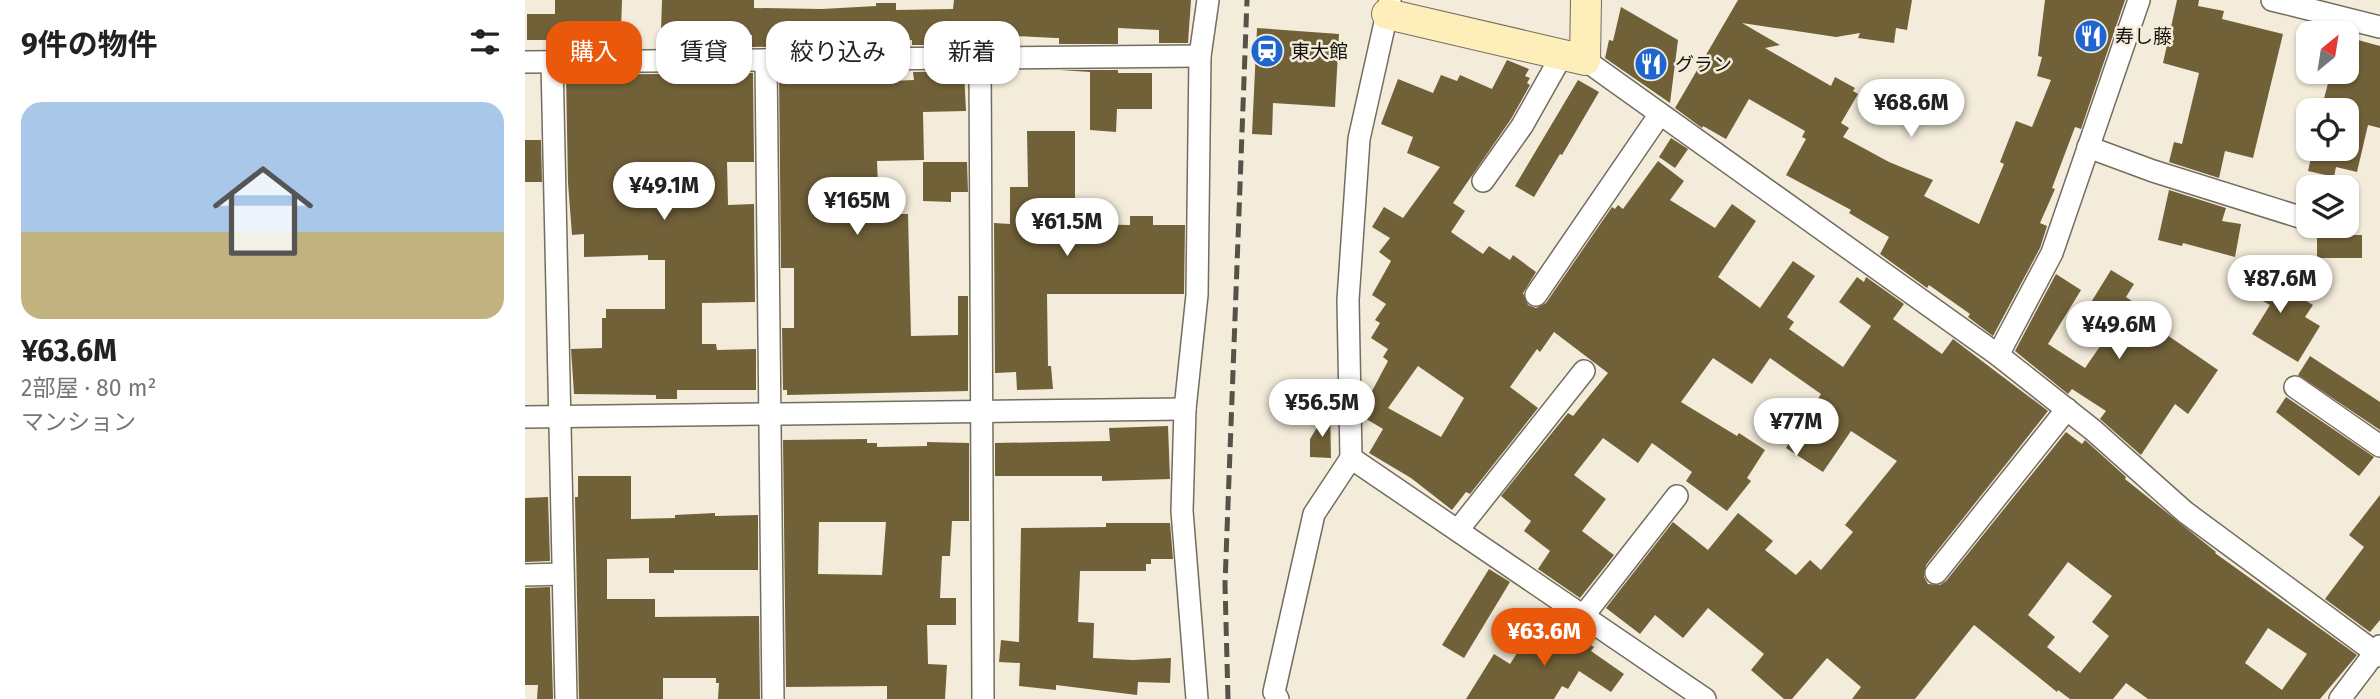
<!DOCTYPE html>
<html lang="ja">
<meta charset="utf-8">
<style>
body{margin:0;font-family:"Fira Sans","Noto Sans JP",sans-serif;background:#f6f6f6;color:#222;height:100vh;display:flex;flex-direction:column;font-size:26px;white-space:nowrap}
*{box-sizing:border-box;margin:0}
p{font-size:23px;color:#767676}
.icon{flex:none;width:38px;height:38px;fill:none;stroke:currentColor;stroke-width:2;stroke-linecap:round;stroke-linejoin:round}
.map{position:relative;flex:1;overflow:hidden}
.sheet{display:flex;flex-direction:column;background:#fff;width:525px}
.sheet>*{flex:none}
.banner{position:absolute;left:21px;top:21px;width:665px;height:63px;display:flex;gap:14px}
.needle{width:46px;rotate:30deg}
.controls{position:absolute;left:1771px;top:21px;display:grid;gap:14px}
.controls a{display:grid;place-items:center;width:63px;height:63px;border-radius:14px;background:#fff;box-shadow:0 2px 5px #0004;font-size:35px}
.price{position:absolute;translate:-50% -60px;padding:0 16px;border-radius:24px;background:#fff;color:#222;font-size:23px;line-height:46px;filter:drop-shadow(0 2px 4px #0008)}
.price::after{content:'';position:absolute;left:50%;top:42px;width:21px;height:16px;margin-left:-10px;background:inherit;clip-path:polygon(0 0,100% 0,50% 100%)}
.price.current{background:#ea580c;color:#fff}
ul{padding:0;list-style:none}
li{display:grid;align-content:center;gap:14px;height:371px;padding:0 21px}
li+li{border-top:2px solid #e0e0e0}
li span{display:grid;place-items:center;height:217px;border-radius:21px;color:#555}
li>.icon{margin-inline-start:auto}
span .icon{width:126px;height:126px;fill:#fffc;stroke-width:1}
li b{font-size:30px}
h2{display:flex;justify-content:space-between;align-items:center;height:84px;padding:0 21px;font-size:30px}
.tag{padding:0 24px;border-radius:21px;background:#fff;box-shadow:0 2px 5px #0004;font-size:24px;line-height:63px}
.tag.current{background:#ea580c;color:#fff}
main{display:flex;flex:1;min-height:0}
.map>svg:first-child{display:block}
</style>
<main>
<section class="sheet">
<h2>9件の物件<svg class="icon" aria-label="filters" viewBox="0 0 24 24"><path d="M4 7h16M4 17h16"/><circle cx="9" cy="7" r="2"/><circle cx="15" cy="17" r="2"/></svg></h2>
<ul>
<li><span style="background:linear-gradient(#a9c7e8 60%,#c2b280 0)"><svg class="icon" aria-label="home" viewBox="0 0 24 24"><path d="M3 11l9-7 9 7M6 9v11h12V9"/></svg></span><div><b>¥63.6M</b><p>2部屋 · 80 m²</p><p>マンション</p></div></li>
</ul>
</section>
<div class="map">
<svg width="1855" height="699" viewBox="0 0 1855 699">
<rect width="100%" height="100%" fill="#f3ecdb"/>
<!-- building -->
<g fill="#716139" fill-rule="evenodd">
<polygon points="30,0 97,0 96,29 60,28 60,48 40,49 40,40 2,40 2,14 30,14"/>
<polygon points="137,0 229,0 229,8 297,9 351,6 351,3 371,3 371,10 428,9 429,0 666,0 663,43 634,43 634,30 593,28 593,44 534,44 534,38 531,38 471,35 470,37 438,35 438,45 387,45 387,40 321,44 321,46 227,47 227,35 136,31"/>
<polygon points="1213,0 1387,0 1382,30 1371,28 1369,43 1333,38 1335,33 1311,37 1217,23 1255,45 1240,48 1306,86 1310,77 1330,88 1328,91 1333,94 1316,123 1324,128 1318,137 1364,162 1408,180 1399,196 1454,224 1479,164 1475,162 1491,121 1507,127 1526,80 1512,76 1517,57 1513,56 1520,0 1600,0 1556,129 1550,127 1527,188 1530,189 1515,223 1522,226 1515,248 1468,336 1443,317 1445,314 1404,285 1402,288 1355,254 1364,237 1324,213 1326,210 1261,175 1281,139 1277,137 1280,131 1224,99 1201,139 1178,126 1177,128 1150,108"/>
<polygon points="1652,0 1674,0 1673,6 1699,11 1697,19 1758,34 1728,158 1700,151 1694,178 1644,162 1649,142 1657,144 1674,73 1638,63"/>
<polygon points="1096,7 1153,40 1145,103 1080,58 1084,40 1088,41"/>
<polygon points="732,28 814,34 810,107 748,103 747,135 727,134"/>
<polygon points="1822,37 1855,46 1855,128 1843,125 1832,172 1811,167 1809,177 1783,171 1788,149 1822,149 1822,110 1796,110 1806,72 1822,72"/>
<path d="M982 60 1004 69 1000 76 1005 78 1002 83 1005 85 986 119 928 203 940 211 926 232 958 254 964 246 985 260 988 255 1011 272 998 293 1003 305 1011 308 1021 303 1087 207 1090 209 1093 205 1098 209 1133 161 1159 181 1145 200 1190 228 1207 204 1231 221 1193 277 1235 308 1268 261 1290 276 1262 317 1269 322 1264 329 1318 367 1346 326 1314 302 1332 277 1339 282 1341 277 1379 304 1368 319 1417 354 1428 339 1523 411 1401 565 1399 577 1403 584 1415 585 1421 581 1541 432 1557 444 1560 440 1601 477 1600 479 1691 552 1690 553 1832 655 1795 699H1623L1601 683 1588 699H1545L1533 690 1532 692 1449 625 1390 699H1327L1336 687 1302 658 1267 699H1259L1226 670 1239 654 1183 608 1158 638 1130 615 1115 634 1081 608 1148 522 1183 550 1213 513 1248 541 1240 550 1271 575 1285 560 1296 570 1328 532 1320 525 1372 461 1326 431 1298 472 1261 448 1296 394 1245 358 1227 384 1188 358 1156 402 1212 436 1214 433 1240 450 1222 478 1226 481 1202 511 1161 481 1167 472 1127 443 1113 463 1078 438 1049 475 1081 499 1057 531 1089 555 1055 598 1013 569 1025 551 999 531 1006 521 976 496 1043 413 1048 416 1083 373 1029 332 1015 352 1012 349 985 387 1013 408 945 494 941 492 927 510 886 478 844 453 858 429 838 417V408L863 361 858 357 863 349 846 338 855 323 850 320 861 304 847 295 866 261 854 252 865 238 847 227 859 207 878 218 915 167 882 153 888 137 856 124 873 79 908 93 916 75 932 81 935 75 967 89ZM893 366 939 398 916 437 863 408ZM1543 562 1587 596 1567 622 1584 636 1555 673 1522 647 1530 637 1503 615ZM1743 628 1782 654 1757 690 1720 663Z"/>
<polygon points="593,70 593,73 627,73 627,109 592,109 591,132 565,130 565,72 535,70"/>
<polygon points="439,71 441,111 398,112 399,160 352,161 354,214 383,214 386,336 433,335 433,296 443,296 443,391 262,395 262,390 258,390 257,328 269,328 269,268 256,268 254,73 322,72 322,83 389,80 388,72"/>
<polygon points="228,73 229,162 202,162 203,205 229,204 230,302 177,303 177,344 191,344 192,350 231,349 231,390 152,390 152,399 131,399 131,395 49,394 46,349 77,348 77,318 81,318 81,309 140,309 140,260 123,260 123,255 59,257 59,234 47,235 43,183 41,75"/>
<polygon points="1053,80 1074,92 1037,155 1035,154 1009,197 990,186"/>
<polygon points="502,131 550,131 550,224 605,225 605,216 628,216 628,225 660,225 659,294 522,294 523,366 526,366 528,389 492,390 491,372 470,373 469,223 485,224 485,187 503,187"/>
<polygon points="1146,138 1163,149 1150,168 1134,157"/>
<polygon points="0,140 16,140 17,182 0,182"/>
<polygon points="398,162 442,162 443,192 426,192 426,202 398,201"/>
<polygon points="1644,190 1701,208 1697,221 1716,224 1710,257 1658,243 1657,246 1633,240"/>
<polygon points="1802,230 1822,230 1823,235 1837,235 1837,258 1792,258 1792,236 1803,236"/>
<polygon points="1723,265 1788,305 1780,317 1795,326 1773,362 1727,334 1745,305 1711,286"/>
<polygon points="1586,270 1609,284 1601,297 1633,319 1629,326 1693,370 1663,414 1650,404 1616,455 1575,419 1581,411 1547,389 1543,394 1490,351 1531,274 1556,290 1523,344 1560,368 1587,329 1560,312"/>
<polygon points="1785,356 1855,402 1855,430 1773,375"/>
<polygon points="1761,397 1849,457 1834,476 1751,412"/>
<polygon points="805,406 806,458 785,457 785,439"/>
<polygon points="643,426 645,479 577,481 577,476 470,476 470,443 585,441 584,428"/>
<path d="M342 439V443H352V447L402 446V442L444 443V521H427L425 556H417L415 598H431V625H402L403 664 422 665 420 699H362V686L261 687 258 440ZM294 522H361L357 575 293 574Z"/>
<polygon points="53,476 106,476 106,519 150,518 150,515 190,513 190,516 233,515 233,570 149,570 149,573 124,573 124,558 82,559 82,599 130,599 130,617 234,616 235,699 193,699 194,683 191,683 191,678 138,678 138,699 54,699 50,497 53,497"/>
<polygon points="1855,495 1855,620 1845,632 1800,599 1839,547 1824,535"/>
<polygon points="23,497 25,561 0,562 0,498"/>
<polygon points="581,523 645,523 648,559 626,559 626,564 621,564 621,571 555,571 553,622 569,623 568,658 608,660 646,658 645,683 613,682 612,695 531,685 531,690 494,686 495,663 474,662 476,640 494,642 496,528 581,527"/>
<polygon points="964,569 985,582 939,658 917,645"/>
<polygon points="25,587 28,699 12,699 13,685 0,685 0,588"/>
<polygon points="1011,624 1029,635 1034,626 1069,647 1066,651 1099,674 1086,692 1054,671 1043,689 1037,686 1029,699 941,699 969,654 985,664"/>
</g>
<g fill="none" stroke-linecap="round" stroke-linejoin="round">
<defs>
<g id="street">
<polyline points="865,0 834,139 823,300 826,458 1180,699"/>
<polyline points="1747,0 1855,27"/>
<polyline points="455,57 458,699"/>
<polyline points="241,60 248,699"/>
<polyline points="1060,60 1473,355 1568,430 1660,512 1855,656"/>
<polyline points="0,62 675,56"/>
<polyline points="27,62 41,699"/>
<polyline points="1563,147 1628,171 1778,218"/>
<polyline points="958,181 997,126 1037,55"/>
<polyline points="1011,295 1135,114"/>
<polyline points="1473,355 1527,253 1614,0"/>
<polyline points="1770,387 1855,446"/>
<polyline points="0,417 660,409"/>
<polyline points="933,530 1059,371"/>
<polyline points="1411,573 1542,409"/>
<polyline points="0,575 38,574"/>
<polyline points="1059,615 1152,496"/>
<polyline points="672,699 657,511 660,409 672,295 675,56 683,0"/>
<polyline points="753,699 749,692 789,514 826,458"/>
<polyline points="1815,699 1855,646"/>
</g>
<polyline id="secondary" points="862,14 1060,60 1061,0"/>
</defs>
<!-- street casing -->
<use href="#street" stroke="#736d5f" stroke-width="24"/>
<!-- secondary casing -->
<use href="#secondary" stroke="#736d5f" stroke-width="32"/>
<!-- street -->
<use href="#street" stroke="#fff" stroke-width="21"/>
<!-- secondary -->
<use href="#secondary" stroke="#feeeba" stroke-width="30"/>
<!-- rail -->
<polyline stroke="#565249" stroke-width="5" stroke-dasharray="14 7" stroke-linecap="butt" points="703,699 700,584 722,0"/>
</g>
<!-- icons -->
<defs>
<symbol id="restaurant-disc" viewBox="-11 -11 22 22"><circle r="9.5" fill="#1f65d1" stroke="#f3ecdb"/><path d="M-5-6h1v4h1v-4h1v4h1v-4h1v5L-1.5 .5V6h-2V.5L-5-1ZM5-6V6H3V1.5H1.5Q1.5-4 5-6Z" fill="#fff"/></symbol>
<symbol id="station-disc" viewBox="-11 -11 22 22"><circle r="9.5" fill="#1f65d1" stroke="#f3ecdb"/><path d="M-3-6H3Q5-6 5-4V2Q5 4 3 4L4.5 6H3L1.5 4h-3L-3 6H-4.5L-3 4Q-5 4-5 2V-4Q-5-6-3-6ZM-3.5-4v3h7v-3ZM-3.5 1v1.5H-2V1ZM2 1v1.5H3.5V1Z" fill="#fff"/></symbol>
</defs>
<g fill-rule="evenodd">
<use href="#restaurant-disc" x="1547" y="17" width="38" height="38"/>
<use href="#station-disc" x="723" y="32" width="38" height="38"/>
<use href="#restaurant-disc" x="1107" y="45" width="38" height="38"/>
</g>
<g text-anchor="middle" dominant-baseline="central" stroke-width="5" stroke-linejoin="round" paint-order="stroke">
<!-- poi labels -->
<g font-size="19" fill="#14120c" stroke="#f3ecdb" text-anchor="start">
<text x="1590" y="36">寿し藤</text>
<text x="766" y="51">東大館</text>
<text x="1150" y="64">グラン</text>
</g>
</g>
</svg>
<div class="controls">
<a><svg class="needle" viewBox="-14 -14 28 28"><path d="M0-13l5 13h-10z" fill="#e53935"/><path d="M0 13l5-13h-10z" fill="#767676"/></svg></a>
<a><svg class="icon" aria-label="locate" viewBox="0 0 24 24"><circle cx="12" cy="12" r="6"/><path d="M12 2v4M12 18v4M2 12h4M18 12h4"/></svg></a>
<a><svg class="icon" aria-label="layers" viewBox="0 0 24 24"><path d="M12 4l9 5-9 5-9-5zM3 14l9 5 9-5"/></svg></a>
</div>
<b class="price" style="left:1386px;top:139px">¥68.6M</b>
<b class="price" style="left:139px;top:222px">¥49.1M</b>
<b class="price" style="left:332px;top:237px">¥165M</b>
<b class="price" style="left:542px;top:258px">¥61.5M</b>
<b class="price" style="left:1755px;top:315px">¥87.6M</b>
<b class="price" style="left:1594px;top:361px">¥49.6M</b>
<b class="price" style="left:797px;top:439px">¥56.5M</b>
<b class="price" style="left:1271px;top:458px">¥77M</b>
<b class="price current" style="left:1019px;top:668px">¥63.6M</b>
<div class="banner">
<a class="tag current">購入</a>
<a class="tag">賃貸</a>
<a class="tag">絞り込み</a>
<a class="tag">新着</a>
</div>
</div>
</main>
